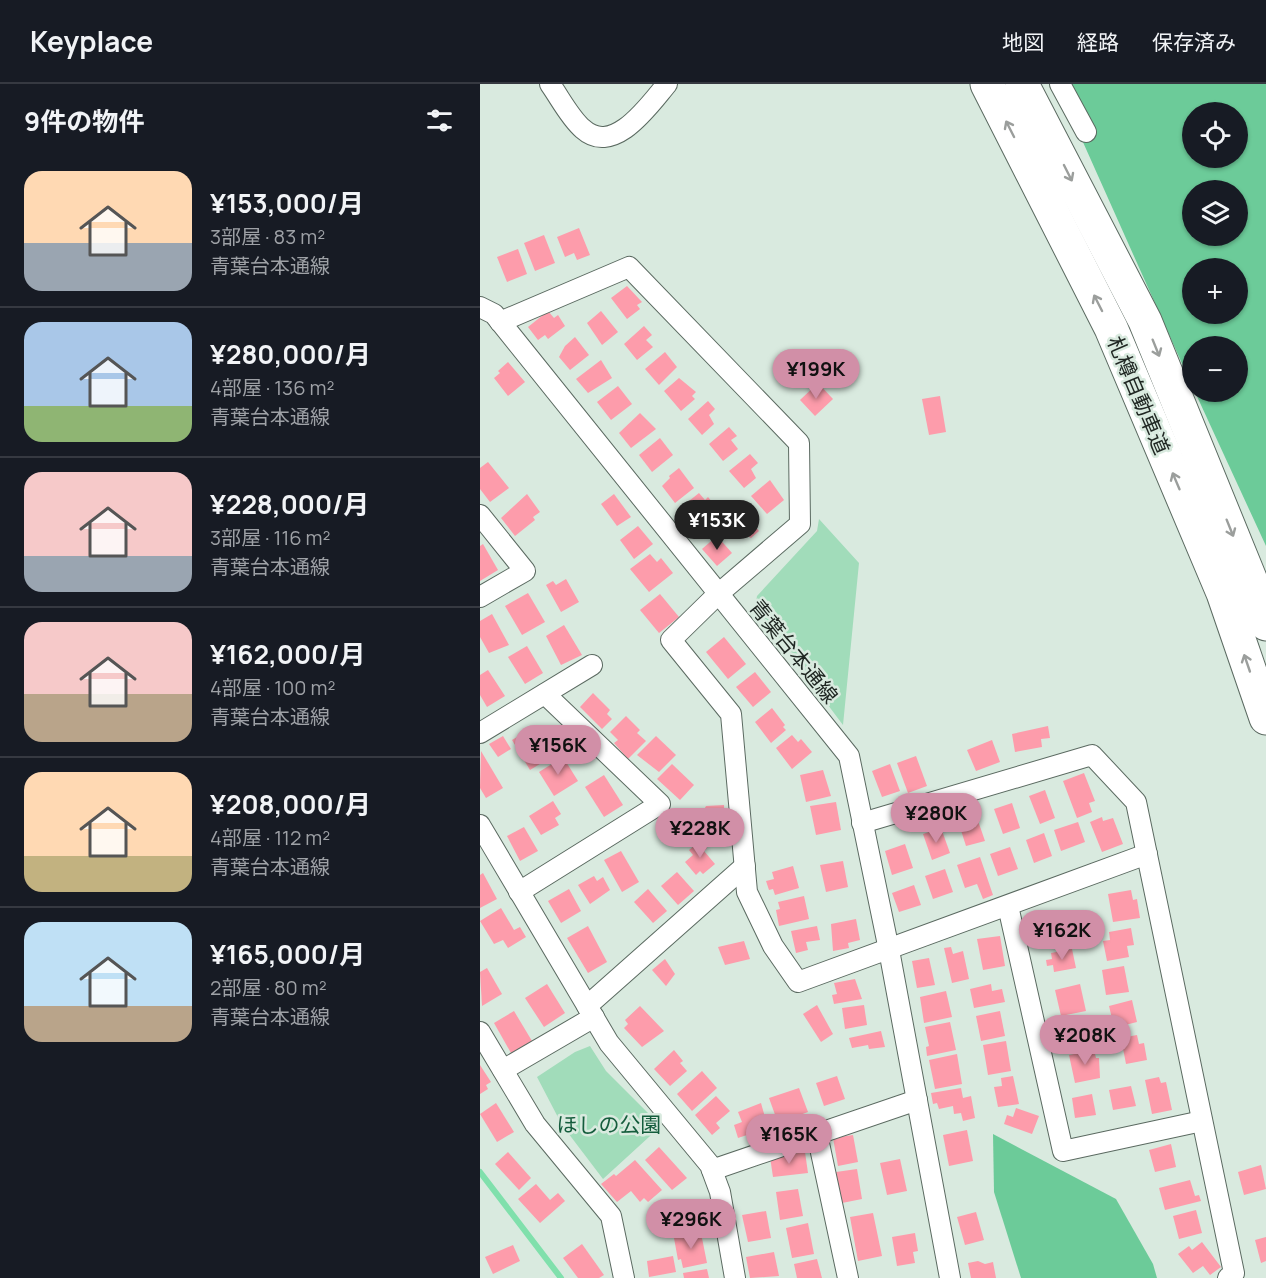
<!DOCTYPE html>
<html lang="ja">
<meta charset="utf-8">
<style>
body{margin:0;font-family:Manrope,"Noto Sans JP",sans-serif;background:#20242c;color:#f1f3f6;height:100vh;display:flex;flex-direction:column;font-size:22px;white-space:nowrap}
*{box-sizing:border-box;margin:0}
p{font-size:20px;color:#9ea1a6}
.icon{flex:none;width:33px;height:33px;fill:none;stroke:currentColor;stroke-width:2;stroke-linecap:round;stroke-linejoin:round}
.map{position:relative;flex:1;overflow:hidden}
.panel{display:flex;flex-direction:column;background:#171b24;width:480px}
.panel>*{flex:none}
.controls{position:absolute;left:702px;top:18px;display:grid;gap:12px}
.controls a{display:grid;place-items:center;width:66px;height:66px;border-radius:50%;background:#171b24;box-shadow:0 2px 4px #0004;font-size:30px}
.price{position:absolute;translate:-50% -51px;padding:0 14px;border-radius:21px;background:#d18fa7;color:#111;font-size:20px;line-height:39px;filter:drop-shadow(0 2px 3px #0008)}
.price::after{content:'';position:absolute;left:50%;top:36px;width:18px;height:14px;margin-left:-9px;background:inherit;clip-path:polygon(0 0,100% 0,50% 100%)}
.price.active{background:#222;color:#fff}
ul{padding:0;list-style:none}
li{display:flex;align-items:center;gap:18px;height:150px;padding:0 24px}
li+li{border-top:2px solid #363941}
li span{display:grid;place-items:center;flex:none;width:168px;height:120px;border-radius:18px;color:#555}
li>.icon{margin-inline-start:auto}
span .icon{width:72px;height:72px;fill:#fffc;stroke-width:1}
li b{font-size:26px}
h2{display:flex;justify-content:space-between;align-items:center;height:72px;padding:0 24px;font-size:26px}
header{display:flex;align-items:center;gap:36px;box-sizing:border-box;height:84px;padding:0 30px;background:#171b24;border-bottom:2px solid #363941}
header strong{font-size:28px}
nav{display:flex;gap:33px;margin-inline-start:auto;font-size:21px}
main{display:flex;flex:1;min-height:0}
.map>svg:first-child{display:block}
</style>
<header>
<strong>Keyplace</strong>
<nav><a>地図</a><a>経路</a><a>保存済み</a></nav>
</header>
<main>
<section class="panel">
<h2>9件の物件<svg class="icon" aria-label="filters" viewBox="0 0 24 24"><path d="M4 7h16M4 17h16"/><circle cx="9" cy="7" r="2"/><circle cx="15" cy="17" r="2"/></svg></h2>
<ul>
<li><span style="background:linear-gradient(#ffd9b3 60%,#9aa5b1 0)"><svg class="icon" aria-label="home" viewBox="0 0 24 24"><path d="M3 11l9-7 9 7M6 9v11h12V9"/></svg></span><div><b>¥153,000/月</b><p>3部屋 · 83 m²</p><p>青葉台本通線</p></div></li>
<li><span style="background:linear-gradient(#a9c7e8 70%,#8fb573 0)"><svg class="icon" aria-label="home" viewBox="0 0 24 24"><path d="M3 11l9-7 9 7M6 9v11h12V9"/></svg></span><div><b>¥280,000/月</b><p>4部屋 · 136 m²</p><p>青葉台本通線</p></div></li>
<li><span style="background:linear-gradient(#f6c9c9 70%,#9aa5b1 0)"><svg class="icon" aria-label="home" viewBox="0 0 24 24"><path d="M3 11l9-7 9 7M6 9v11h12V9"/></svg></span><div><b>¥228,000/月</b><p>3部屋 · 116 m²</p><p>青葉台本通線</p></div></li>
<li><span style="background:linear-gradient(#f6c9c9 60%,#b9a48a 0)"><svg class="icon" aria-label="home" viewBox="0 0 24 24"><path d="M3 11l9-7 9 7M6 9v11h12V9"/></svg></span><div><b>¥162,000/月</b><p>4部屋 · 100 m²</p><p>青葉台本通線</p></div></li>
<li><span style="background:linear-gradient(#ffd9b3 70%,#c2b280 0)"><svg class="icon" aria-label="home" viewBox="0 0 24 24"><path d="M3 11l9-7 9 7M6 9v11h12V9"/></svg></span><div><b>¥208,000/月</b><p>4部屋 · 112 m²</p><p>青葉台本通線</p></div></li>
<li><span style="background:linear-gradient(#bfe0f5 70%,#b9a48a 0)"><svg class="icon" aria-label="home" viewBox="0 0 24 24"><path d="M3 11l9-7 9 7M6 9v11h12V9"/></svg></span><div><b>¥165,000/月</b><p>2部屋 · 80 m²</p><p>青葉台本通線</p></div></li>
</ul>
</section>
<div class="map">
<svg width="786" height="1194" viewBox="0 0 786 1194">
<rect width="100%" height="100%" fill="#d9eadf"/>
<!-- green -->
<g fill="#a1dcba">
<polygon points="339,435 379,479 363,641 275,524 277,512 337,447"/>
<polygon points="110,962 126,987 181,1042 123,1095 82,1041 57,993 95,968"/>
</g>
<!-- forest -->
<g fill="#6ccb99" fill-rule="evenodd">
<path d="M577 0H786V462L715 308H758V262H712V302ZM712 28H758V74H712ZM712 106H758V152H712ZM712 184H758V230H712Z"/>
<polygon points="513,1050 636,1115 673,1180 677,1194 541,1194 514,1108"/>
</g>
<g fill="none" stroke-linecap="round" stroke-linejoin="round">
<!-- stream -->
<polyline stroke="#80e0ac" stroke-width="6" points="0,1088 81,1194"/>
</g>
<!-- building -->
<g fill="#fd9cab">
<polygon points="99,144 110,171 97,176 94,169 85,173 77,153"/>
<polygon points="64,151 75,179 55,187 44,159"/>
<polygon points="38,165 47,190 27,198 17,173"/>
<polygon points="147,202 162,218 157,221 160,225 147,235 131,214"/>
<polygon points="68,227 74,234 78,231 85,242 68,255 65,251 58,256 48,243"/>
<polygon points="121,227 138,248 122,261 107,239"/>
<polygon points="164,242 172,251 166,256 173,263 157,276 144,260"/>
<polygon points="95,253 109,271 90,286 79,273 85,262"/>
<polygon points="185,268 197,283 179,301 165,285"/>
<polygon points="121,276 132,294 108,309 96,295"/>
<polygon points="28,278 45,298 28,312 14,294 20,289 18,287"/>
<polygon points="199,294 216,308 212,312 215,315 201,327 184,307"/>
<polygon points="338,299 353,315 335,332 320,316"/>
<polygon points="138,302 152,320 131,336 117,318"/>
<polygon points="460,312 466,348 449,351 442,315"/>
<polygon points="228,317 235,325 229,331 234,340 222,351 208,335"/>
<polygon points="160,329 176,345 151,364 139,349"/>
<polygon points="249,343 257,352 251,356 258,365 243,377 229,360"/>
<polygon points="180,354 193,371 172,388 159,371"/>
<polygon points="270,370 278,379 271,385 276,394 264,404 249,387"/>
<polygon points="8,378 29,404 10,418 0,405 0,384"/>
<polygon points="199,384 214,404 195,419 182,402 190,394 189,392"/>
<polygon points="290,396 304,416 287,430 271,412"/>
<polygon points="219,409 225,416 228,413 237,424 221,437 217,433 210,439 199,425"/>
<polygon points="47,410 60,428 53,433 55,436 35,452 21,434"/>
<polygon points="134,410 151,433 137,442 121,420"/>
<polygon points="260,425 279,447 271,454 262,449 259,452 246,437"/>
<polygon points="158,442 173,460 154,475 140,456"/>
<polygon points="237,452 252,469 237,482 222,465"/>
<polygon points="3,460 18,486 0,497 0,462"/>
<polygon points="170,470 177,478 181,474 193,489 169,508 150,485"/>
<polygon points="86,495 99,518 81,528 66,501 73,497 76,501"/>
<polygon points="48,509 65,538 42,551 25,522"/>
<polygon points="180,510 199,533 179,549 160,526"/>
<polygon points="12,530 29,561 9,569 0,553 0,537"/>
<polygon points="84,541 102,571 81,581 66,552"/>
<polygon points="244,553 266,580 248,595 226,568"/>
<polygon points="47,562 63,589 45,600 28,573"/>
<polygon points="8,586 25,612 7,623 0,611 0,591"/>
<polygon points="275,588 291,608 273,623 256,603"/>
<polygon points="113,609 130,626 127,630 132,635 122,645 100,623"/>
<polygon points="292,624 305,641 303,643 306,646 291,659 275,638"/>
<polygon points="146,632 160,646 157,649 166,657 148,675 134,659 138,656 130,648"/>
<polygon points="55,642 73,672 50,686 32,656"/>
<polygon points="568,642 570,654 561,655 562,663 535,668 532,650"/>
<polygon points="312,651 318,658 321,655 332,668 312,685 296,664"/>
<polygon points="23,652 31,665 18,673 9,660"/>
<polygon points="176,652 196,671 179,688 157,671"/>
<polygon points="512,656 520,678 496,687 487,666"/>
<polygon points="1,667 23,704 6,714 0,704"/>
<polygon points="436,672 447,702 428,709 417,679"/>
<polygon points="83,673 98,697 74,712 59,688"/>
<polygon points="192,680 214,701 200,716 177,695"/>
<polygon points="410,680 420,707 402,713 392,687"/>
<polygon points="343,686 351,712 326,718 320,691"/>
<polygon points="604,689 615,717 609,719 612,728 597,734 583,697"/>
<polygon points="124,691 143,721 124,733 105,703"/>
<polygon points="565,706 575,734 560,740 549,712"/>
<polygon points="73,717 81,730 75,734 79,741 61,751 49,732"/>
<polygon points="356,718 361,746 336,751 330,722"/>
<polygon points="532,719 540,744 523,750 514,725"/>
<polygon points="244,721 245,750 226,751 222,740 219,741 219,735 226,722"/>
<polygon points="496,731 505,757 486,762 478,737"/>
<polygon points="622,733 623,737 633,734 643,760 622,768 610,738"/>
<polygon points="598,738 605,758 581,767 574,746"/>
<polygon points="44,743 58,767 40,777 27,752"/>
<polygon points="461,744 470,769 452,776 443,750"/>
<polygon points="564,749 572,772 554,779 546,756"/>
<polygon points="221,756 227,764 224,767 235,780 223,790 220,787 216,791 205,778 213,771 209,766"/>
<polygon points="425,760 433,784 412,791 405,767"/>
<polygon points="530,763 538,785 518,792 510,770"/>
<polygon points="141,767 159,798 142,808 124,776"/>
<polygon points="500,773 513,811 503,815 497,800 485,804 477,781"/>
<polygon points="363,777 368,803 346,808 340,781"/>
<polygon points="313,782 319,804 295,811 293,805 289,806 286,797 294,795 292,788"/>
<polygon points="465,785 473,808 453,815 445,792"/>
<polygon points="197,788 214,807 198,821 181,802"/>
<polygon points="3,789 17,815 0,824 0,791"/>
<polygon points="114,792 117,797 123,793 130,806 110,820 98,801"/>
<polygon points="434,801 441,821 419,828 412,809"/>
<polygon points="89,805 101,827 81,839 68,817"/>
<polygon points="168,805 187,827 173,839 154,818"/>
<polygon points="651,806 653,816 657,815 660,834 633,838 628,810"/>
<polygon points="324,812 329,835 299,842 296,826 300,825 298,818"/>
<polygon points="21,824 34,846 40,843 46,853 28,864 23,856 14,860 0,837"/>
<polygon points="376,835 380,856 368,859 369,864 353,867 351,840"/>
<polygon points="579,836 583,860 559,864 558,860 555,860 553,849 556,849 555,840"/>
<polygon points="108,842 127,878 108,889 87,854"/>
<polygon points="337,842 340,856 326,858 328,866 316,869 311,847"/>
<polygon points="651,844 654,861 647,862 649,873 627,877 623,857 630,856 629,848"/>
<polygon points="520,852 525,882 503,886 497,855"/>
<polygon points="264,857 270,875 245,881 238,863"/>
<polygon points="471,863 473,870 483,867 489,895 472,899 464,864"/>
<polygon points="592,865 596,884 574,888 573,881 567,882 566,876 572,875 571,869"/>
<polygon points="449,874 455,901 437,904 432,877"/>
<polygon points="185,875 195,890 186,902 172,886"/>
<polygon points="644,882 649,908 626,911 622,886"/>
<polygon points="7,884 22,910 2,922 0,888"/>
<polygon points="375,895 382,915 354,920 352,911 357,910 354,899"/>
<polygon points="67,900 85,929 64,943 45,914"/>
<polygon points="511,900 512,907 522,905 525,918 494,924 490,905"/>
<polygon points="600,900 606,927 581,932 575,906"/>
<polygon points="466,907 472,933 444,939 440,913"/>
<polygon points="652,916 657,938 645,941 646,945 635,947 629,922"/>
<polygon points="337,921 353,950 341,958 323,930"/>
<polygon points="384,921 387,941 365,945 362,924"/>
<polygon points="160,922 184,947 162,963 144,944 148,940 145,936"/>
<polygon points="34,927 52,957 31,969 14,939"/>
<polygon points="520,927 525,952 501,957 496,932"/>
<polygon points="604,934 610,963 586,968 580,939"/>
<polygon points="470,938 476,966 447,972 446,963 449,962 445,943"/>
<polygon points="401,947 405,963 389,965 388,961 372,964 369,954"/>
<polygon points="657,951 659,960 664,959 667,976 646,980 641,954"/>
<polygon points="526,957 531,987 508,991 503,961"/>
<polygon points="194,966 203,977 200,979 207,987 190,1002 174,985"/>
<polygon points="614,966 616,974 619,974 620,994 595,999 589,971"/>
<polygon points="477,970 482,1000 455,1005 449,976"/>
<polygon points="0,981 11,998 6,1001 8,1005 0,1010"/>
<polygon points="222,987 237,1004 212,1027 197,1010"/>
<polygon points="357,992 365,1015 344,1022 336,999"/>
<polygon points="533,992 539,1020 518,1023 514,1003 522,1002 521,994"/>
<polygon points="679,993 681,999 686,998 692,1026 672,1030 665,996"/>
<polygon points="651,1002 656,1022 633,1026 629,1006"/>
<polygon points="319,1004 328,1028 298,1039 289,1014"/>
<polygon points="481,1004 483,1014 491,1012 495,1034 483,1037 481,1029 474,1030 473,1022 459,1025 457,1019 453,1020 451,1009"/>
<polygon points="612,1010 616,1031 595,1034 592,1014"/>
<polygon points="236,1012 250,1027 236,1039 240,1044 232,1051 215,1031"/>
<polygon points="16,1019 34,1048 17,1058 0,1030"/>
<polygon points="281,1019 288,1044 258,1054 254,1041 262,1038 258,1028"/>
<polygon points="536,1024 559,1032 552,1050 524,1040 527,1031 533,1033"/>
<polygon points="487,1046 493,1077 469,1082 463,1051"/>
<polygon points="373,1051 378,1078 358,1082 353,1054"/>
<polygon points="691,1060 696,1083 675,1088 669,1066"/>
<polygon points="179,1063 207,1094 192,1106 165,1076"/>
<polygon points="28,1068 51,1094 39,1106 15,1080"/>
<polygon points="325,1068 328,1089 293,1093 290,1073"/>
<polygon points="420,1075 427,1107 407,1111 400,1079"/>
<polygon points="155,1076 182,1106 168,1118 164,1114 160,1118 151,1107 137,1118 121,1100 134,1090 136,1092"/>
<polygon points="781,1081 786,1105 764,1111 758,1088"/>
<polygon points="377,1085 382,1115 362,1119 356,1088"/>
<polygon points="710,1096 715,1112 719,1111 721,1117 685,1126 679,1104"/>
<polygon points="56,1100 70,1116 78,1109 85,1117 60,1139 38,1115"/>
<polygon points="318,1105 323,1132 300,1136 296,1108"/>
<polygon points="716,1126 722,1149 699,1155 693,1132"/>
<polygon points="286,1127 291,1154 268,1158 262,1131"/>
<polygon points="496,1128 504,1156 485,1161 477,1133"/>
<polygon points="393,1129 402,1172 378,1177 370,1133"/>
<polygon points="328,1139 334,1170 312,1174 306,1144"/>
<polygon points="221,1149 227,1179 203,1184 201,1175 198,1176 194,1154"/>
<polygon points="435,1149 438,1167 433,1168 435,1179 417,1182 412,1153"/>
<polygon points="786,1153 786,1177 781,1179 775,1156"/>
<polygon points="722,1158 741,1183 730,1191 723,1182 713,1189 698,1170 709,1162 712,1166"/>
<polygon points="102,1160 124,1191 119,1194 98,1194 83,1174"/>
<polygon points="33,1161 40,1177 13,1190 5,1173"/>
<polygon points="294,1168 299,1192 270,1194 266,1173"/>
<polygon points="193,1172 196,1188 169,1193 167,1177"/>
<polygon points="337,1175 342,1194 317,1194 314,1180"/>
<polygon points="498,1177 505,1180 513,1178 516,1194 491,1194 488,1179"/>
<polygon points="227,1185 229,1194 204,1194 203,1189"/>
</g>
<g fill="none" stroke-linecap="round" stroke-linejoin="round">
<defs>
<g id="street">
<path d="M70 0C80 14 90 34 103 45 134 73 170 20 187 0"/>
<polyline points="580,0 606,48"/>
<polyline points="0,223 14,230 369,672 409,866 470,1194"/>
<polyline points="20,238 149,183 319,359 320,440 237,511 191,556 251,630 267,808 293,862 318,898 667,770"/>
<polyline points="0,431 45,487 0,513"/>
<polyline points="0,649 112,581"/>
<polyline points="382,739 612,671 656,718 754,1189 748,1194"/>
<polyline points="0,741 129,959 230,1081 240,1108 255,1194"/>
<polyline points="39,808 180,720 65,610"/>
<polyline points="528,822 583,1067 722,1037"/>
<polyline points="107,922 265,782"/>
<polyline points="0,948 55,1040 131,1132 144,1194"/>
<polyline points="23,986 114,933"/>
<polyline points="337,1050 368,1194"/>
<polyline points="232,1086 437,1016"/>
</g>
<g id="highway">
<polyline points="507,0 631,244 743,509 786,634"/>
<polyline points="542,0 665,237 771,497 786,540"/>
</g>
</defs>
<!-- street casing -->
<use href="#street" stroke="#5b6a61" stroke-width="22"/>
<!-- highway casing -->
<use href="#highway" stroke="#5b6a61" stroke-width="35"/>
<!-- street -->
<use href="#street" stroke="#fff" stroke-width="20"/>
<!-- highway -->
<use href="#highway" stroke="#fff" stroke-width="33"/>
</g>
<!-- one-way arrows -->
<defs><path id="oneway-shaft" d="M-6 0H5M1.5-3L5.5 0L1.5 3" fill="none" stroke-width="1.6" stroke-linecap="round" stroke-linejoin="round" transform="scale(1.5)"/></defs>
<g stroke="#9b9e9c">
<use href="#oneway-shaft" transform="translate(530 45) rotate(-117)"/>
<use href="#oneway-shaft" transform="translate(588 89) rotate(63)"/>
<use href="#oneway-shaft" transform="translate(618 219) rotate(-117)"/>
<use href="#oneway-shaft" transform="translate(676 264) rotate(68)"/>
<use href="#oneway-shaft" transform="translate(696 397) rotate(-113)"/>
<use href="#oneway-shaft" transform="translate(750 444) rotate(68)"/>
<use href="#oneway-shaft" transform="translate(767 579) rotate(-109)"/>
</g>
<g text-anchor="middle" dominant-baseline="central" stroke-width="5" stroke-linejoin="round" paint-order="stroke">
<!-- street labels -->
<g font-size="21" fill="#202723" stroke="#d9eadf">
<text transform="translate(659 311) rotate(67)">札樽自動車道</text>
<text transform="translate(314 567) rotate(51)">青葉台本通線</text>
</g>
<!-- park labels -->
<g font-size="21" fill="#155d3d" stroke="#d9eadf">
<text x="129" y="1040">ほしの公園</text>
</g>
</g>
</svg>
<div class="controls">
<a><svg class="icon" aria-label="locate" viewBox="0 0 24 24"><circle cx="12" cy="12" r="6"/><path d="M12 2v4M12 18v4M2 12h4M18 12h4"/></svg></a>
<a><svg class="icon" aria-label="layers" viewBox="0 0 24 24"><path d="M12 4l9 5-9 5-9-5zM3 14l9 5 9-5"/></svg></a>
<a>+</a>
<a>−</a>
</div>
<b class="price" style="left:336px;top:316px">¥199K</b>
<b class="price active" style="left:237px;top:467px">¥153K</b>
<b class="price" style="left:78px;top:692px">¥156K</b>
<b class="price" style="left:456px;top:760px">¥280K</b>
<b class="price" style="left:220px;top:775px">¥228K</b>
<b class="price" style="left:582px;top:877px">¥162K</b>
<b class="price" style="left:605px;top:982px">¥208K</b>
<b class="price" style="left:309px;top:1081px">¥165K</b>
<b class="price" style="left:211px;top:1166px">¥296K</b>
</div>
</main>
